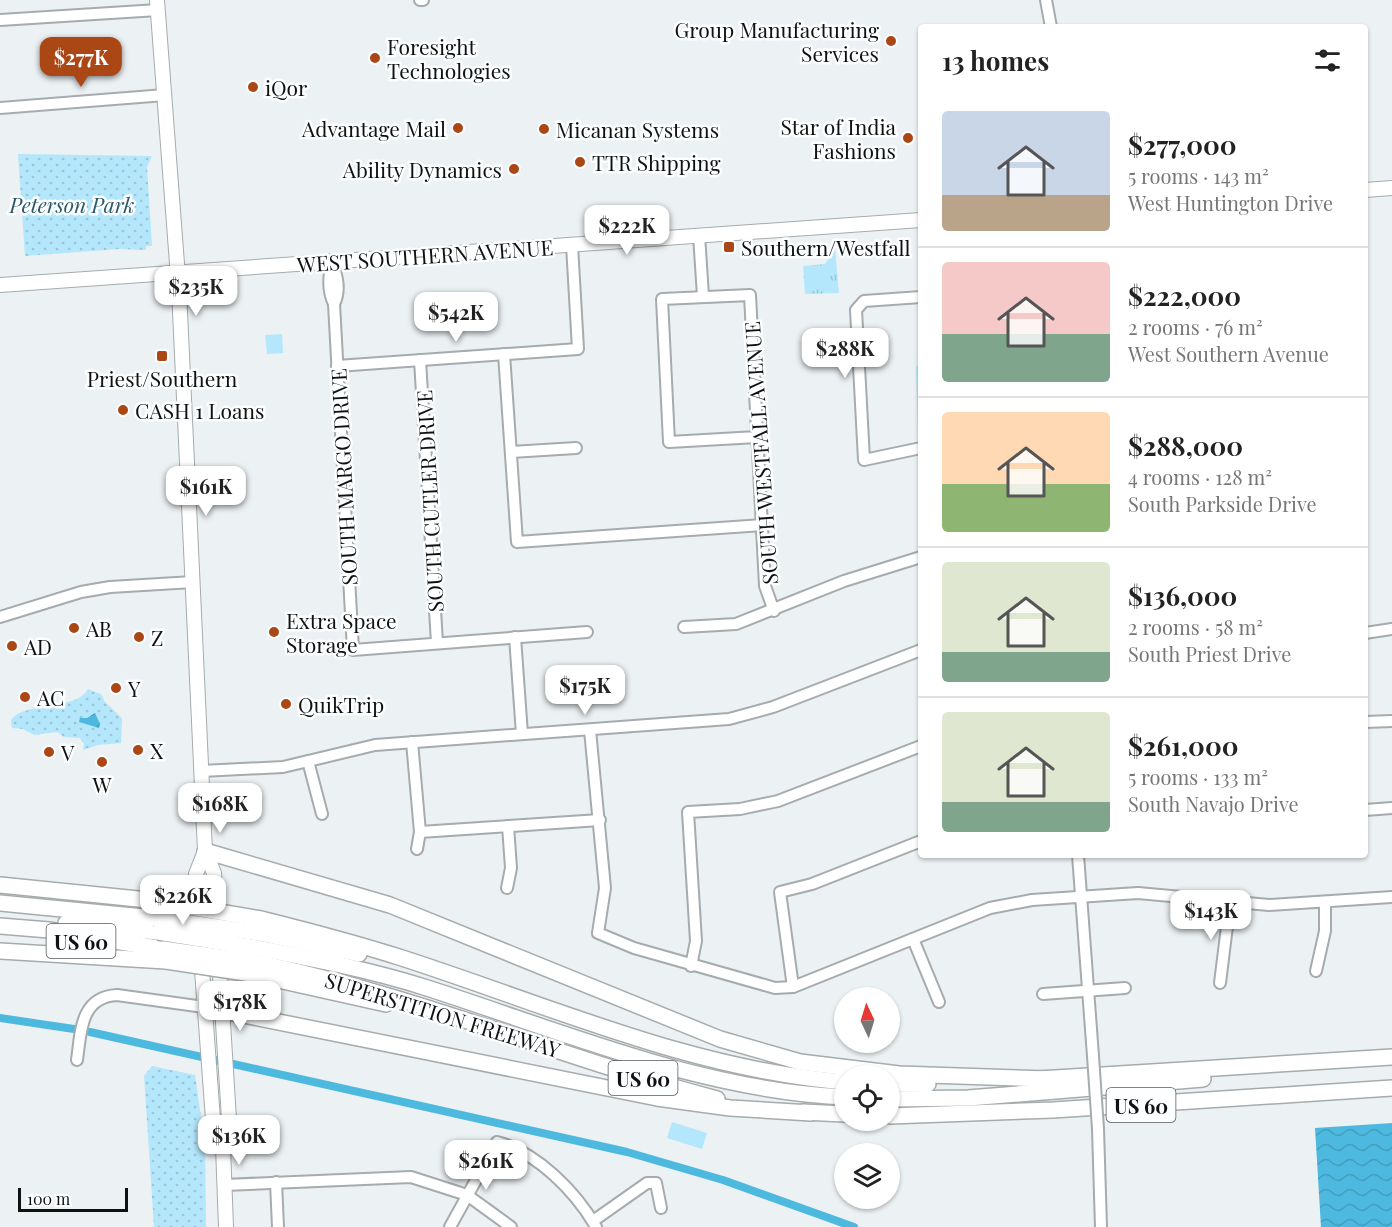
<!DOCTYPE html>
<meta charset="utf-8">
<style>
body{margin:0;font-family:"Playfair Display",serif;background:#f6f6f6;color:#222;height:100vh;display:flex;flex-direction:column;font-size:22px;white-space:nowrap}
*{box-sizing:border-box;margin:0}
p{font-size:20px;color:#767676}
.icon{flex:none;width:33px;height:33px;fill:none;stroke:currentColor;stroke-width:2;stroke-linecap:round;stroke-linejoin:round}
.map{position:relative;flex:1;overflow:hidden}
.details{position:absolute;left:918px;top:24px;width:450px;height:834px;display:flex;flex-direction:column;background:#fff;border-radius:6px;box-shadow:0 2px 4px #0004}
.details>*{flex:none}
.needle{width:39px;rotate:356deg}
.tools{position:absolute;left:834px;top:987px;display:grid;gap:12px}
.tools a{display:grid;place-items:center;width:66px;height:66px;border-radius:50%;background:#fff;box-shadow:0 2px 4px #0004;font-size:30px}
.scale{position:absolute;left:18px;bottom:15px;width:110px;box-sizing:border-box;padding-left:6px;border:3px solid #101212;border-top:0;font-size:16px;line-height:21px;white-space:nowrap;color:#101212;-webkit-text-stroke:4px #fcfeff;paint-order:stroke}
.price{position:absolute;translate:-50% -51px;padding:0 14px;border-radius:12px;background:#fff;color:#222;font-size:20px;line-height:39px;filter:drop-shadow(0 2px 3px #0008)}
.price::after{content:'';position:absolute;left:50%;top:36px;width:18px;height:14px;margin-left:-9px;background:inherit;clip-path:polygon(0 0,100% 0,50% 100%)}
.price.active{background:#ab4715;color:#fff}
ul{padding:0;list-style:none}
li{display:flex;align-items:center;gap:18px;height:150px;padding:0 24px}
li+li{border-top:2px solid #e0e0e0}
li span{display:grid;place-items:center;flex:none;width:168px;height:120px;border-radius:6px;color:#555}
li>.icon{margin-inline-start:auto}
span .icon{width:72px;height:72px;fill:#fffc;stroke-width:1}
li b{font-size:26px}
h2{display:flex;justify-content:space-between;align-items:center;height:72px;padding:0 24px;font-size:26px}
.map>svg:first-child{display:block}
</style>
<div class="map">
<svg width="1392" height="1227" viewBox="0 0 1392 1227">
<defs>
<pattern id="grass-tufts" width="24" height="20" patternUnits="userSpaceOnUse" patternTransform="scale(1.5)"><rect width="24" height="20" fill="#b4e7fc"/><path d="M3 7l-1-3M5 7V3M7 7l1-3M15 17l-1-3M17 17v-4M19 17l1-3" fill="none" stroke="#9ac5d7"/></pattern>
<pattern id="park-dots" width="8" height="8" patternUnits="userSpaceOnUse" patternTransform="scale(1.5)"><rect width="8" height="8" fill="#b4e7fc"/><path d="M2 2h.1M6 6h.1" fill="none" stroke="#9ac5d7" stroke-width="1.8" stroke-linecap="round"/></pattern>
<pattern id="water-waves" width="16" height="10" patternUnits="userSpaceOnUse" patternTransform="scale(1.5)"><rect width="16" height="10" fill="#4eb9df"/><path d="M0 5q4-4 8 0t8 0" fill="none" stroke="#439ebe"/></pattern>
</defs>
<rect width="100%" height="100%" fill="#ecf1f3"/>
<!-- grass -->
<polygon fill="url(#grass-tufts)" points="835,249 839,293 805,294 803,266 825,264"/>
<!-- park -->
<g fill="url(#park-dots)">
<polygon points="18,154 152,156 147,167 152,246 146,246 146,250 119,249 25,256"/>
<polygon points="916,366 921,366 921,441 918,442"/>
<path d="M88 689 101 694 105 702 122 718 121 743 98 745 83 750 84 744 80 738 64 737 57 732 34 735 23 729 12 728 11 720C24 701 77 711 88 689Z"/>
<polygon points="152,1066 195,1075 205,1145 206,1227 154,1227 144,1076"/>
</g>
<!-- pitch -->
<g fill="#b4e7fc">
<polygon points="282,334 283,353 267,354 265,335"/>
<polygon points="672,1122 707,1133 702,1149 667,1138"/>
</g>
<!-- water -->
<g fill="url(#water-waves)">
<polygon points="95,713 100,724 99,728 79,722 80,718 87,718"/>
<polygon points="1392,1123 1392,1227 1321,1227 1315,1128"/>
</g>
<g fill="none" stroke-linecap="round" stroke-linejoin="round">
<!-- canal -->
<g stroke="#4eb9df" stroke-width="8">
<polyline points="0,1018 74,1029"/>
<polyline points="90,1032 627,1152 723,1180 854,1227"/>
</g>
<defs>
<g id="minor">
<polyline points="420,0 423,0"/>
<polyline points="1046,0 1051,27"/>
<polyline points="0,20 158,10"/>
<polyline points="0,108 165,95"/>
<polyline points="699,235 703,296"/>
<path d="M332 260C329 276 327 289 334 304L353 650 587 632"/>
<path d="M332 262C337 276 341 290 334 304"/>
<polyline points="921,297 864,301 856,310 864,460 921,448"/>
<polyline points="504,354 517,542 763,525"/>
<polyline points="420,360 437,643"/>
<polyline points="337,366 578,349 572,245"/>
<polyline points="757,437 669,442 662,299 750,295 765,586 774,611"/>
<polyline points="511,452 576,448"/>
<polyline points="0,617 81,592 110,587 193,582"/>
<polyline points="684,627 736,624 844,581 921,557"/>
<polyline points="1365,633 1392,629"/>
<polyline points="515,637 522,734"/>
<polyline points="1365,722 1392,721"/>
<polyline points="590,730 605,888 598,933 634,948 775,988 793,987 990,908 1032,900 1138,893 1269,905 1392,897"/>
<polyline points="412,742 420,832 417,849"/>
<polyline points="308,761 322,814"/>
<polyline points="201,771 283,767 375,745 729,719 773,707 921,650"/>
<polyline points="1365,810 1392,808"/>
<polyline points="420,832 600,820"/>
<polyline points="1078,855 1093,1056"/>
<polyline points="507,888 511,868 508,826"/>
<polyline points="913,939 939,1002"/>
<polyline points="691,966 696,941 688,812 740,809 778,801 921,746"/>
<polyline points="1316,971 1325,931 1325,902"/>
<polyline points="1220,983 1230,902"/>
<polyline points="793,987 780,892 812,884 921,841"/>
<polyline points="1043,994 1125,988"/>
<path d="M77 1060C81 1032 80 997 117 995L204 1007"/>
<polyline points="1098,1129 1101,1227"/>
<polyline points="276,1182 278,1227"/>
<polyline points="224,1185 411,1177 467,1195 511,1227"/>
<polyline points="593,1221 647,1183 656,1183 661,1208"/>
<path d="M450 1227 497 1142C537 1152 576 1192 596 1227"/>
</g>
<g id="major">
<polyline points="157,0 179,290 205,851 214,873 217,922"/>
<polyline points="1365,190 1392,188"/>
<polyline points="0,285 921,220"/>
<polyline points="199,919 196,874 205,851"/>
<polyline points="201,956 214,1133 223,1147"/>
<polyline points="219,959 230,1135 223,1147 226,1227"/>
</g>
<g id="highway">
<polyline points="205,851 390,905 720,1039 800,1062 899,1074 1048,1079"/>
<polyline points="0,885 148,900"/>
<polyline points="0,903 154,918"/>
<path d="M261 919C309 931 355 943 402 958 548 1005 689 1069 844 1082"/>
<polyline points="66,923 158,932"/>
<polyline points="0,926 49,930 163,949"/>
<polyline points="259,933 359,954"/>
<path d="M257 948C313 959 370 970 424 987 562 1031 698 1090 844 1097"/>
<polyline points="0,951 166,961"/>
<path d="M254 962C413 994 561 1058 717 1099"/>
<polyline points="252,974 386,1004"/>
<polyline points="204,1007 657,1098 730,1108 811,1113"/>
<polyline points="1039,1079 1392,1057"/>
<polyline points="890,1084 928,1084"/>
<polyline points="890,1099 968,1098 1203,1079"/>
<polyline points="803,1112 844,1114"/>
<polyline points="890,1116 1053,1110 1392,1088"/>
</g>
</defs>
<!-- minor casing -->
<use href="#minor" stroke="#a6abad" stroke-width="14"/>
<!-- major casing -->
<use href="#major" stroke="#a6abad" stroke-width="16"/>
<!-- highway casing -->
<use href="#highway" stroke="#a6abad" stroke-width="18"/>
<!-- minor -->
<use href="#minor" stroke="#fff" stroke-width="10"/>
<!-- major -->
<use href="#major" stroke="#fff" stroke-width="14"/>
<!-- highway -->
<use href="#highway" stroke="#fff" stroke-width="15"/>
<defs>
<polyline id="minor-bridge" points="1093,1056 1098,1129"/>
<g id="highway-bridge">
<polyline points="148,900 261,919"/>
<polyline points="154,918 259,933"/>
<polyline points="158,932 257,948"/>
<polyline points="163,949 254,962"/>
<polyline points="166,961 252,974"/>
</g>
</defs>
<!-- minor-bridge casing -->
<use href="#minor-bridge" stroke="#a6abad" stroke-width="14" stroke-linecap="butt"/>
<!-- highway-bridge casing -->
<use href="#highway-bridge" stroke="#a6abad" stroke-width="18" stroke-linecap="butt"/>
<!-- minor-bridge -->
<use href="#minor-bridge" stroke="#fff" stroke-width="10"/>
<!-- highway-bridge -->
<use href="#highway-bridge" stroke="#fff" stroke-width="15"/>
</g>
<!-- markers -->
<g fill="#ab4715" stroke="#fcfeff" stroke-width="2">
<circle cx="891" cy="41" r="6"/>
<circle cx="375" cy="58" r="6"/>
<circle cx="253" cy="87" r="6"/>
<circle cx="458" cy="128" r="6"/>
<circle cx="544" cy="129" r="6"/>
<circle cx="908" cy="138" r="6"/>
<circle cx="580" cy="162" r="6"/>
<circle cx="514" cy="169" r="6"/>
<rect x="723" y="241" width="12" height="12" rx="3"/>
<rect x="156" y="350" width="12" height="12" rx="3"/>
<circle cx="123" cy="410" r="6"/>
<circle cx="74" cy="628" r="6"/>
<circle cx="274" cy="632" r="6"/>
<circle cx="139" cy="637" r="6"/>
<circle cx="12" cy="646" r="6"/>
<circle cx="116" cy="688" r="6"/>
<circle cx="25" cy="697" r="6"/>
<circle cx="286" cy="704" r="6"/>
<circle cx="138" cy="750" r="6"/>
<circle cx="49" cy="752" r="6"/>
<circle cx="102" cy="762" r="6"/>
</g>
<g text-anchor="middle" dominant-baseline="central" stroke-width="5" stroke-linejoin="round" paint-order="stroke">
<!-- shield labels -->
<g fill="#fcfeff" stroke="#575959" stroke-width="1.5">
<rect x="46.5" y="924" width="69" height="34" rx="4.5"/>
<rect x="608.5" y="1061" width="69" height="34" rx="4.5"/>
<rect x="1106.5" y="1088" width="69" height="34" rx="4.5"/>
</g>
<g font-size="20" font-weight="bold" fill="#101212">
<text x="81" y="941">US 60</text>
<text x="643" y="1078">US 60</text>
<text x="1141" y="1105">US 60</text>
</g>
<!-- poi labels -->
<g font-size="21" fill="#101212" stroke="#fcfeff" text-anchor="start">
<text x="879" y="29" text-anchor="end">Group Manufacturing<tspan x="879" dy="24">Services</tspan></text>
<text x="387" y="46">Foresight<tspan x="387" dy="24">Technologies</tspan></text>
<text x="265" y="87">iQor</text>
<text x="896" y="126" text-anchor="end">Star of India<tspan x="896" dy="24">Fashions</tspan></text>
<text x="446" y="128" text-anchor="end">Advantage Mail</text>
<text x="556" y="129">Micanan Systems</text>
<text x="592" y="162">TTR Shipping</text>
<text x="502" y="169" text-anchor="end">Ability Dynamics</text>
<text x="741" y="247">Southern/Westfall</text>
<text x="162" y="378" text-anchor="middle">Priest/Southern</text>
<text x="135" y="410">CASH 1 Loans</text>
<text x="286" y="620">Extra Space<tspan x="286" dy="24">Storage</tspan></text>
<text x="86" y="628">AB</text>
<text x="151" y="637">Z</text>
<text x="24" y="646">AD</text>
<text x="128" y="688">Y</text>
<text x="37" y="697">AC</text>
<text x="298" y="704">QuikTrip</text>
<text x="150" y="750">X</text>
<text x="61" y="752">V</text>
<text x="102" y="784" text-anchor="middle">W</text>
</g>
<!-- park labels -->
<g font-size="21" font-style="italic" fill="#2c596a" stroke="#fcfeff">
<text x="72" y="204">Peterson Park</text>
</g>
<!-- street labels -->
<g font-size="21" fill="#101212" stroke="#fcfeff">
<text transform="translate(425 255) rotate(-4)">WEST SOUTHERN AVENUE</text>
<text transform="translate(760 453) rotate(-94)">SOUTH WESTFALL AVENUE</text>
<text transform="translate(343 477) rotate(-93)">SOUTH MARGO DRIVE</text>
<text transform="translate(429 501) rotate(-93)">SOUTH CUTLER DRIVE</text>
<text transform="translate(443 1014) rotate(17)">SUPERSTITION FREEWAY</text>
</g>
</g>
</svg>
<div class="tools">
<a><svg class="needle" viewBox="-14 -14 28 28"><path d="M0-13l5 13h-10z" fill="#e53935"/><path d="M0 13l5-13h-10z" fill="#767676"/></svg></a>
<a><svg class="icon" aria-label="locate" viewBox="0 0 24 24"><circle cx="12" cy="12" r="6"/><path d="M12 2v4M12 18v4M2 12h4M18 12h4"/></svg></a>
<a><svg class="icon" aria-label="layers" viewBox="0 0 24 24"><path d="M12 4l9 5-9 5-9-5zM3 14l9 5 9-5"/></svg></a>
</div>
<div class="scale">100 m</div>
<b class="price active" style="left:81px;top:88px">$277K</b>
<b class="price" style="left:627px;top:256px">$222K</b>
<b class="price" style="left:196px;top:317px">$235K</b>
<b class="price" style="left:456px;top:343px">$542K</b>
<b class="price" style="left:845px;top:379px">$288K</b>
<b class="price" style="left:206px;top:517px">$161K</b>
<b class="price" style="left:585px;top:716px">$175K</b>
<b class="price" style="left:220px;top:834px">$168K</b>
<b class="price" style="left:183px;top:926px">$226K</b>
<b class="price" style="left:1211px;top:941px">$143K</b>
<b class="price" style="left:240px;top:1032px">$178K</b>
<b class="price" style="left:239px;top:1166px">$136K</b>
<b class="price" style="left:486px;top:1191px">$261K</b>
<section class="details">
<h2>13 homes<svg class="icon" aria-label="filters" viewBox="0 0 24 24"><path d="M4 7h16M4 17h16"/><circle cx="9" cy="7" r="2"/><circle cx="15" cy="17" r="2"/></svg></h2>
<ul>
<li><span style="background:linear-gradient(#c9d6e8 70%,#b9a48a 0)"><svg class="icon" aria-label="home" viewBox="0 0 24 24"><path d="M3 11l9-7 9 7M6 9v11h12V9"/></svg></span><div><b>$277,000</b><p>5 rooms · 143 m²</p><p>West Huntington Drive</p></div></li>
<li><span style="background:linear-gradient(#f6c9c9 60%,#7fa58c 0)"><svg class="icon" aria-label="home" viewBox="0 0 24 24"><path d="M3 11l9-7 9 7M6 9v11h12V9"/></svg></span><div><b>$222,000</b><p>2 rooms · 76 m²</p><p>West Southern Avenue</p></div></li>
<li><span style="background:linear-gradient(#ffd9b3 60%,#8fb573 0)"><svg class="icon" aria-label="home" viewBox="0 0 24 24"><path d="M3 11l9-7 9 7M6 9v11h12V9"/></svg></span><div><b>$288,000</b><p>4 rooms · 128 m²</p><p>South Parkside Drive</p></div></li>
<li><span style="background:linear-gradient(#dfe7d0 75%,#7fa58c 0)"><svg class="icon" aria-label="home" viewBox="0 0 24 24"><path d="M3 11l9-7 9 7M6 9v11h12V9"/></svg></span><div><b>$136,000</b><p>2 rooms · 58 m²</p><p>South Priest Drive</p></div></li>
<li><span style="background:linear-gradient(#dfe7d0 75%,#7fa58c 0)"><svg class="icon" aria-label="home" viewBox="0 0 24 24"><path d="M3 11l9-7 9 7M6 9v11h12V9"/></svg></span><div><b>$261,000</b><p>5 rooms · 133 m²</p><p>South Navajo Drive</p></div></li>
</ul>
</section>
</div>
